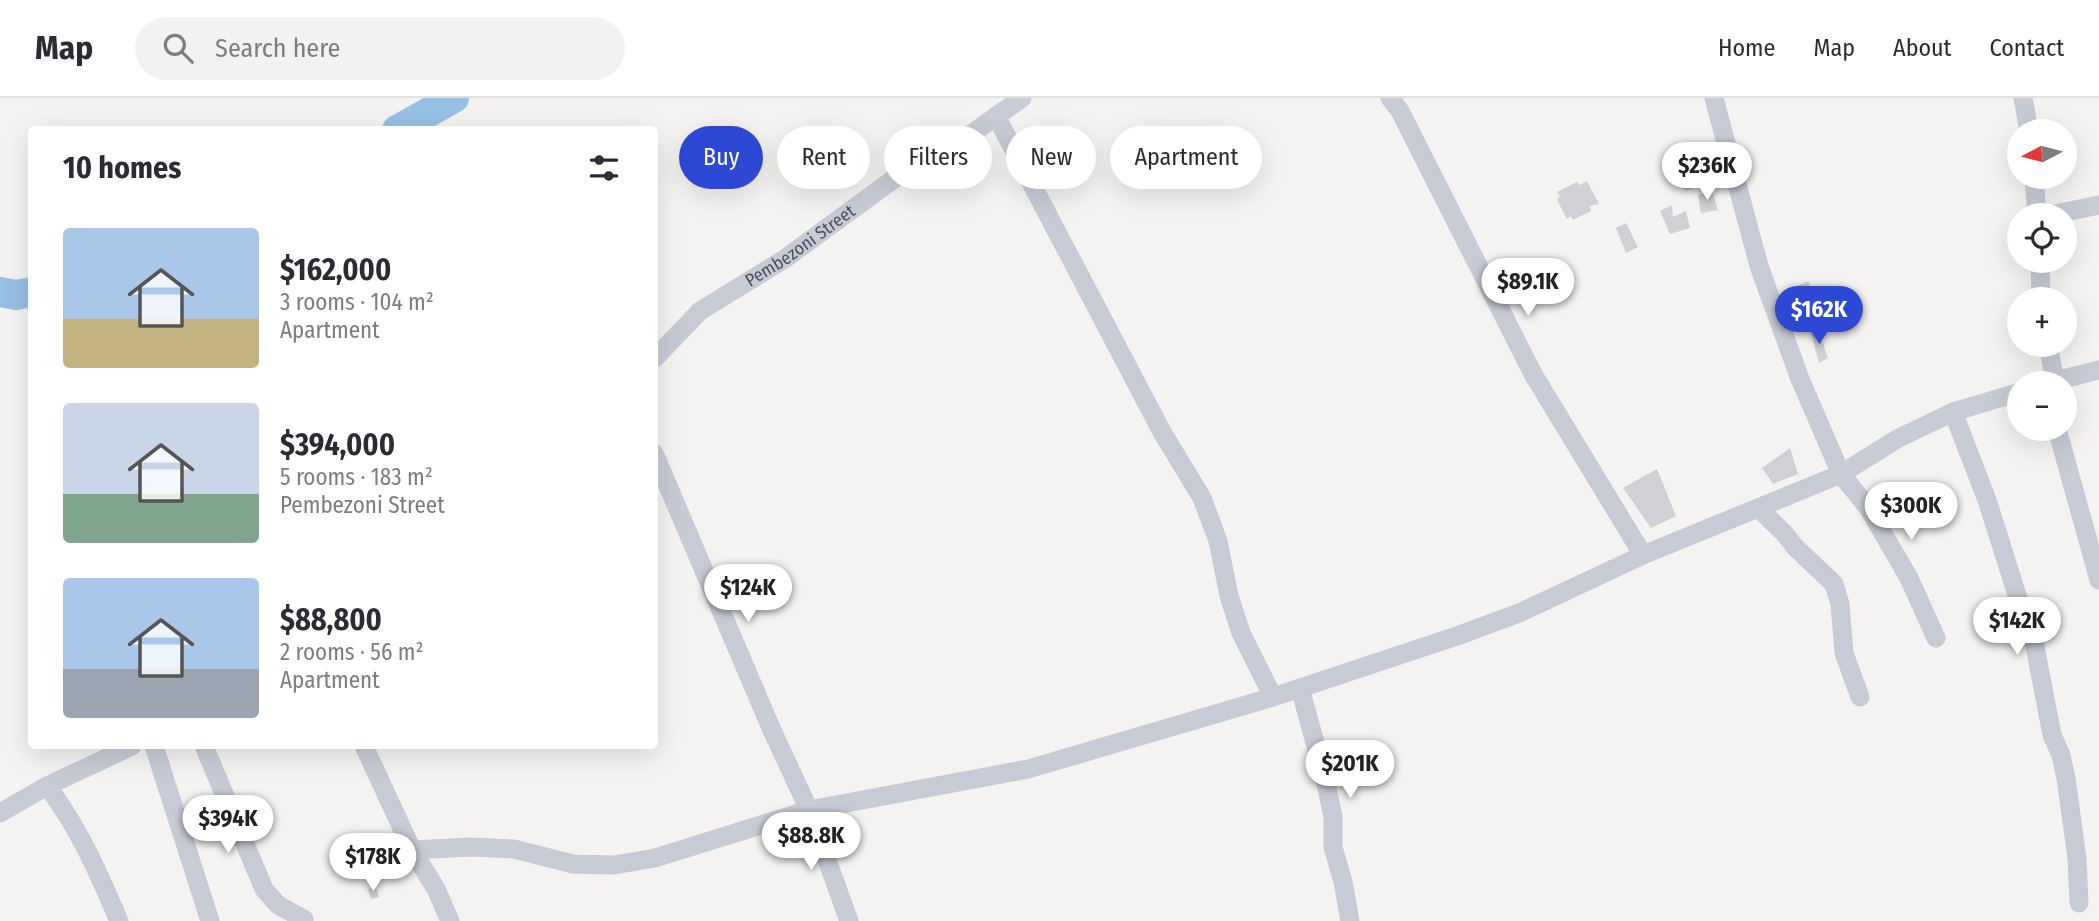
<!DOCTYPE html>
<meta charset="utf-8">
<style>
body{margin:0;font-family:"Fira Sans Condensed",sans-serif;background:#f2f2f3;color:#2b2b33;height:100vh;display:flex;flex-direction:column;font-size:26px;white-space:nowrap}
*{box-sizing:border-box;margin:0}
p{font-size:23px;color:#7c7c81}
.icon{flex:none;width:38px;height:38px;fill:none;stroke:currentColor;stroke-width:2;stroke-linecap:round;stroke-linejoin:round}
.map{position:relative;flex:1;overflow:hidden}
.details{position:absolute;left:28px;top:28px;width:630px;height:623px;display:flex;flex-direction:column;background:#fff;border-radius:7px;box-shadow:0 7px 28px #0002}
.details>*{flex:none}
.hud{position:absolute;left:679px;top:28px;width:665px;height:63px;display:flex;gap:14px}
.needle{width:46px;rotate:263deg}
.buttons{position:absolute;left:2007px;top:21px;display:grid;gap:14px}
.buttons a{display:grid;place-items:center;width:70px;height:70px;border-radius:50%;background:#fff;box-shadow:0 7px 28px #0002;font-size:35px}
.price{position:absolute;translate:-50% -60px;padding:0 16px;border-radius:24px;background:#fff;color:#222;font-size:23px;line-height:46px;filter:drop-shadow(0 2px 4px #0008)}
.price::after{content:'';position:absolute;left:50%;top:42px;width:21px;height:16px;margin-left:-10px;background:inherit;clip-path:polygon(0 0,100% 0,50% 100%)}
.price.current{background:#2c48d4;color:#fff}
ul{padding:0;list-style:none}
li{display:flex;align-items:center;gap:21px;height:175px;padding:0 35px}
li span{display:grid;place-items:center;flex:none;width:196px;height:140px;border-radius:7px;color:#555}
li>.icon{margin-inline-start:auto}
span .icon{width:84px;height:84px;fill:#fffc;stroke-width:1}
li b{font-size:30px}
h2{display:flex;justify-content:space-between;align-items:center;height:84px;padding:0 35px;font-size:30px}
.chip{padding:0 24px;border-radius:32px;background:#fff;box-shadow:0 7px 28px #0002;font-size:24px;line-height:63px}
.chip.current{background:#2c48d4;color:#fff}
header{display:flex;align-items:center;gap:42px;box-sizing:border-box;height:98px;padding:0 35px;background:#fff;border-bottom:2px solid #e1e1e2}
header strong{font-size:33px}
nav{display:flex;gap:38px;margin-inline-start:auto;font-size:24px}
.search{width:490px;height:63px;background:#f2f2f3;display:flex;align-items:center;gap:18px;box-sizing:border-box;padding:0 24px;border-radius:38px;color:#7c7c81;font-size:26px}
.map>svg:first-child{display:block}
</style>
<header>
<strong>Map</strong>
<div class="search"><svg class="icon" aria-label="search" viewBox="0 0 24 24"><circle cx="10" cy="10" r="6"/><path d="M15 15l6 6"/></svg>Search here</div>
<nav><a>Home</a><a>Map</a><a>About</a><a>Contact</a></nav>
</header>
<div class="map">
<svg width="2099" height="823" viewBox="0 0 2099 823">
<rect width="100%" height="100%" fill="#f4f3f2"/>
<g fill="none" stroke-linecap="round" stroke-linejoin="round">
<!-- river -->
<g stroke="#97c0e5" stroke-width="30">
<polyline points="397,32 454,0"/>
<polyline points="0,194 16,197 32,194"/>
</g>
</g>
<!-- building -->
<g fill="#d0d1d6">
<polygon points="1701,64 1708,85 1685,93 1679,78 1690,74 1688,69"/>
<polygon points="1587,83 1599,106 1590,108 1591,113 1573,122 1571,118 1567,121 1557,102 1560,98 1557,94 1577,84 1580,87"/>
<polygon points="1712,93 1718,112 1701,115 1698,97"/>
<polygon points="1672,107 1673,119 1686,113 1690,130 1670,136 1660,113"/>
<polygon points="1626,125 1638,149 1626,155 1616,130"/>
<polygon points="1809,183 1813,211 1789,218 1784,193"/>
<polygon points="1818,230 1828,260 1819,265 1811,234"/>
<polygon points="1790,350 1798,376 1773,386 1762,370"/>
<polygon points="1657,371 1676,418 1651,430 1623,390"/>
<polygon points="376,789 379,799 371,801 368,791"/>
</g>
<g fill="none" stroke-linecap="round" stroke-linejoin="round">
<!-- minor -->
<g stroke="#c7cbd5" stroke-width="19">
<polyline points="1390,0 1400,13 1533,276 1643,457"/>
<polyline points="1714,0 1759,168 1800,281 1841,376 1869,411 1909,480 1936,540"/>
<polyline points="2023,0 2029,33"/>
<polyline points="996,18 1162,334 1202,400 1218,443 1229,498 1241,535 1273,599"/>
<polyline points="2034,79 2037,117"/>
<polyline points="2050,117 2099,107"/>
<polyline points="2040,163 2041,201"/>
<polyline points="2048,247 2055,283"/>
<path id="s1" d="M654 261 700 213 786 160 917 64 967 39 1022 0"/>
<polyline points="2047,285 2099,272"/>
<polyline points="1953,314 1987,402 2017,497 2034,543 2052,637 2061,657 2066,680 2077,761 2079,805"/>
<polyline points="2057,331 2099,482"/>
<polyline points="654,355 771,630 809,712 849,823"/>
<polyline points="1759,411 1784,435 1795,449 1834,486 1840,506 1844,555 1860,599"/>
<polyline points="1300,590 1326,685 1333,719 1333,749 1343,784 1350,823"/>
<polyline points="154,648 210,823"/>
<polyline points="204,648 264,791 278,807 304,821"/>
<polyline points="364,648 412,752 436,791 450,823"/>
<path d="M47 688C78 728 99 776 119 823"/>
<polyline points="0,715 47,688 132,648"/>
<polyline points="412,752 470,749 514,751 573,766 614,767 655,760 809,712 1028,671 1273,599 1457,538 1519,515 1643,457 1841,376 1897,341 1953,314 2020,294"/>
</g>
</g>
<g text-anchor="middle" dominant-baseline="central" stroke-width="7" stroke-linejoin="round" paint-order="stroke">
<!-- street labels -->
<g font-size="18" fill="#4b505e" stroke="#fff">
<text stroke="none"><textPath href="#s1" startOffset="186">Pembezoni Street</textPath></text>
</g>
</g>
</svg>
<div class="buttons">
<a><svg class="needle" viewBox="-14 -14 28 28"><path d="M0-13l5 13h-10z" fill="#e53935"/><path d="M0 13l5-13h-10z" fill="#7c7c81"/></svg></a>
<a><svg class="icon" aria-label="locate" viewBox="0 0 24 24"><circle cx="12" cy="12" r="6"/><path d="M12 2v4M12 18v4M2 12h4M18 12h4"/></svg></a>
<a>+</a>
<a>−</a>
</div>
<b class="price" style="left:1707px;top:104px">$236K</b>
<b class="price" style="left:1528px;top:220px">$89.1K</b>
<b class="price current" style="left:1819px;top:248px">$162K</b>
<b class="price" style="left:1911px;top:444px">$300K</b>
<b class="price" style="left:748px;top:526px">$124K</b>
<b class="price" style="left:2017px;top:559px">$142K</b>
<b class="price" style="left:1350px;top:702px">$201K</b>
<b class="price" style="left:228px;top:757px">$394K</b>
<b class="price" style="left:811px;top:774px">$88.8K</b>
<b class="price" style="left:373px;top:795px">$178K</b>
<div class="hud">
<a class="chip current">Buy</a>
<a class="chip">Rent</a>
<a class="chip">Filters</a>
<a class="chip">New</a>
<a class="chip">Apartment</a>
</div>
<section class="details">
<h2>10 homes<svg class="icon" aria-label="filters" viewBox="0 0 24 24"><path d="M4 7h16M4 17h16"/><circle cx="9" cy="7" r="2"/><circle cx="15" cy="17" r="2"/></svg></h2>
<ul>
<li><span style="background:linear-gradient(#a9c7e8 65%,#c2b280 0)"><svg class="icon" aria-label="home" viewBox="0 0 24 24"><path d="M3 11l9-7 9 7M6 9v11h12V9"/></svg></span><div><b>$162,000</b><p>3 rooms · 104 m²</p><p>Apartment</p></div></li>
<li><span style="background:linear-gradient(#c9d6e8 65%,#7fa58c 0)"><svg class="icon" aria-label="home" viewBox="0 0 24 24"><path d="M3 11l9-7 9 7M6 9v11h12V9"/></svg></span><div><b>$394,000</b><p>5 rooms · 183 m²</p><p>Pembezoni Street</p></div></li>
<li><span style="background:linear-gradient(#a9c7e8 65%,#9aa5b1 0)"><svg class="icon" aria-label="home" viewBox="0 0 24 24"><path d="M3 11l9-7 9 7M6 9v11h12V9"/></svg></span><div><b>$88,800</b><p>2 rooms · 56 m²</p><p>Apartment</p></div></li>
</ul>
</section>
</div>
